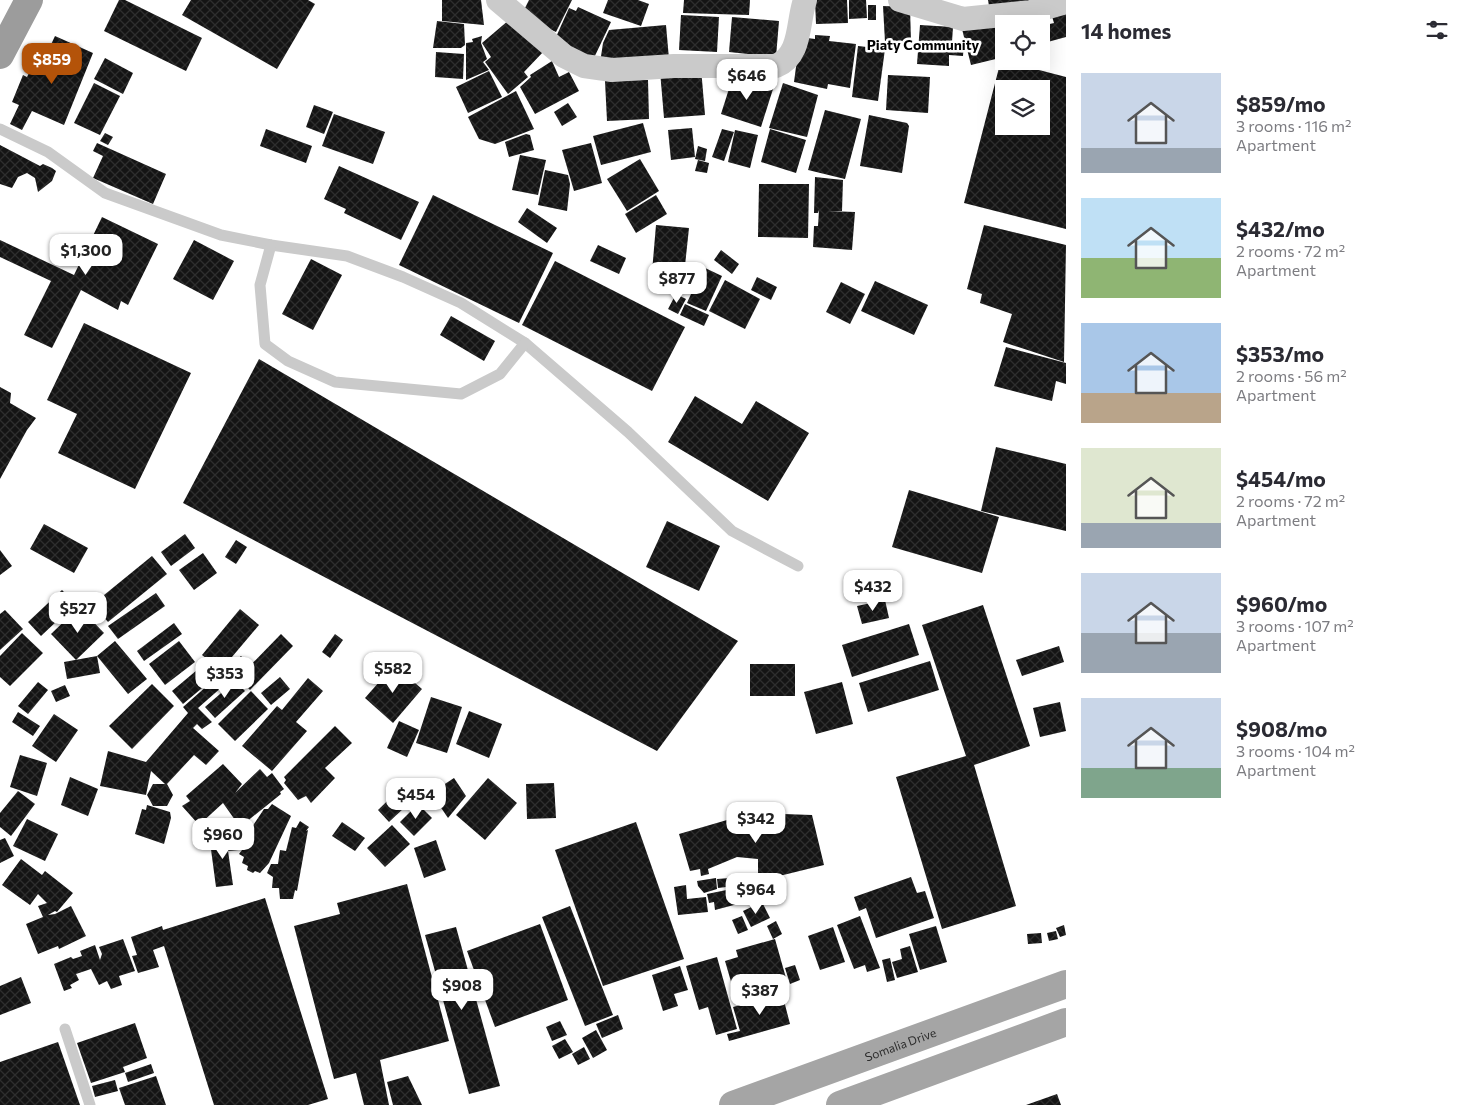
<!DOCTYPE html>
<meta charset="utf-8">
<style>
body{margin:0;font-family:Commissioner,sans-serif;background:#f7f7f7;color:#2b2b33;height:100vh;display:flex;flex-direction:column;font-size:19px;white-space:nowrap}
*{box-sizing:border-box;margin:0}
p{font-size:16px;color:#7c7c81}
.icon{flex:none;width:28px;height:28px;fill:none;stroke:currentColor;stroke-width:2;stroke-linecap:round;stroke-linejoin:round}
.map{position:relative;flex:1;overflow:hidden}
.details{display:flex;flex-direction:column;background:#fff;width:400px}
.details>*{flex:none}
.fabs{position:absolute;left:995px;top:15px;display:grid;gap:10px}
.fabs a{display:grid;place-items:center;width:55px;height:55px;border-radius:0px;background:#fff;box-shadow:0 5px 20px #0002;font-size:25px}
.price{position:absolute;translate:-50% -42px;padding:0 11px;border-radius:10px;background:#fff;color:#222;font-size:16px;line-height:32px;filter:drop-shadow(0 1px 2px #0008)}
.price::after{content:'';position:absolute;left:50%;top:30px;width:15px;height:11px;margin-left:-8px;background:inherit;clip-path:polygon(0 0,100% 0,50% 100%)}
.price.on{background:#b45309;color:#fff}
ul{padding:0;list-style:none}
li{display:flex;align-items:center;gap:15px;height:125px;padding:0 15px}
li span{display:grid;place-items:center;flex:none;width:140px;height:100px;border-radius:0px;color:#555}
li>.icon{margin-inline-start:auto}
span .icon{width:60px;height:60px;fill:#fffc;stroke-width:1}
li b{font-size:21px}
h2{display:flex;justify-content:space-between;align-items:center;height:60px;padding:0 15px;font-size:21px}
main{display:flex;flex:1;min-height:0}
.map>svg:first-child{display:block}
</style>
<main>
<div class="map">
<svg width="1066" height="1105" viewBox="0 0 1066 1105">
<defs>
<pattern id="building-cross-hatch" width="8" height="8" patternUnits="userSpaceOnUse" patternTransform="scale(1.25)"><rect width="8" height="8" fill="#141414"/><path d="M0 0l8 8M0 8l8-8" fill="none" stroke="#2e2e2e"/></pattern>
</defs>
<rect width="100%" height="100%" fill="#fff"/>
<!-- building -->
<g fill="url(#building-cross-hatch)" fill-rule="evenodd">
<polygon points="119,0 125,0 202,38 186,71 104,31"/>
<polygon points="191,0 308,0 315,4 277,69 182,15"/>
<polygon points="442,0 481,0 484,25 442,21"/>
<polygon points="529,0 572,0 556,32 521,16"/>
<polygon points="608,0 638,0 649,4 641,26 603,13"/>
<polygon points="684,0 750,0 749,15 683,13"/>
<polygon points="815,0 847,0 848,23 816,24"/>
<polygon points="849,0 866,0 867,18 849,19"/>
<polygon points="988,0 1046,0 989,6"/>
<rect x="868" y="5" width="8" height="15"/>
<polygon points="883,6 910,7 911,42 885,42"/>
<polygon points="1066,6 1066,37 1044,43 1041,26 1054,23 1050,10"/>
<polygon points="578,7 611,22 593,60 560,45 556,37 569,8 576,11"/>
<polygon points="681,15 719,17 717,52 679,50"/>
<polygon points="732,17 779,21 776,57 729,52"/>
<polygon points="509,20 544,51 524,72 528,77 508,94 485,62 491,57 482,43"/>
<polygon points="437,21 464,24 465,45 461,48 433,48"/>
<polygon points="997,21 1004,57 971,65 962,29"/>
<polygon points="666,25 669,59 600,63 603,43 609,30"/>
<polygon points="920,25 953,27 952,42 964,43 963,56 949,55 949,66 917,64"/>
<polygon points="815,35 830,36 829,41 856,44 850,88 828,84 827,89 794,82 800,37 815,39"/>
<polygon points="55,36 93,53 64,125 32,111 22,130 10,124 19,105 12,102 23,75 27,77 32,67 45,72 52,56 47,53"/>
<polygon points="482,36 481,43 487,59 483,62 489,70 466,80 466,43 473,42 472,39"/>
<polygon points="858,46 885,49 878,101 852,97"/>
<polygon points="436,52 464,54 463,79 435,77"/>
<polygon points="105,58 133,73 123,94 94,79"/>
<path d="M1001 60 1066 77V229L964 203ZM1004 89H1041V126H1004Z"/>
<polygon points="552,61 559,77 569,72 579,91 535,114 520,87 531,77 530,75"/>
<polygon points="701,68 705,115 664,118 660,71"/>
<polygon points="489,71 502,97 468,113 456,87"/>
<polygon points="888,75 930,77 928,113 886,110"/>
<polygon points="733,76 773,89 761,127 721,114"/>
<polygon points="648,80 649,119 607,121 605,81"/>
<polygon points="94,83 120,96 100,135 74,123"/>
<polygon points="783,83 818,95 807,137 769,128"/>
<polygon points="516,91 534,129 495,144 479,139 468,117"/>
<polygon points="568,103 577,117 562,126 554,112"/>
<polygon points="314,105 333,112 324,134 306,127"/>
<polygon points="825,110 861,119 845,179 808,170"/>
<polygon points="334,114 385,132 373,164 322,146"/>
<polygon points="869,115 907,123 909,126 902,173 860,166"/>
<polygon points="643,123 651,152 601,165 593,136"/>
<polygon points="692,128 695,157 671,160 668,130"/>
<polygon points="266,129 312,146 306,163 260,146"/>
<polygon points="722,129 734,132 724,161 712,157"/>
<polygon points="770,129 806,140 796,173 761,162"/>
<polygon points="735,130 758,135 750,168 728,162"/>
<polygon points="105,133 113,137 108,145 100,141"/>
<polygon points="526,134 530,135 534,150 509,157 505,142"/>
<polygon points="97,143 166,174 153,204 93,178 103,156 93,151"/>
<polygon points="591,143 602,183 574,191 562,150"/>
<polygon points="0,145 40,166 43,164 52,168 56,171 52,181 38,192 35,178 27,173 18,177 12,188 0,184"/>
<polygon points="698,146 707,149 705,161 695,159"/>
<polygon points="520,155 546,160 538,195 512,190"/>
<polygon points="640,159 659,191 627,211 607,179"/>
<polygon points="698,160 709,163 707,173 695,171"/>
<polygon points="339,166 419,202 401,240 344,213 346,209 324,199"/>
<polygon points="545,170 568,175 570,184 567,211 538,205"/>
<polygon points="815,177 843,180 842,211 828,211 855,212 852,250 813,247 814,226 818,226 819,210 818,213 814,213"/>
<polygon points="759,184 809,184 808,238 758,237"/>
<polygon points="433,195 553,253 519,323 399,265"/>
<polygon points="656,195 667,214 636,233 625,214"/>
<polygon points="527,208 557,228 547,243 518,222"/>
<polygon points="102,217 158,244 128,305 121,301 118,310 81,290 52,348 24,335 51,281 0,257 0,240 74,275"/>
<polygon points="656,225 689,228 684,275 652,272"/>
<polygon points="984,225 1066,245 1064,362 1003,342 1012,314 980,303 982,294 967,289"/>
<polygon points="194,240 234,261 213,300 173,279"/>
<polygon points="598,245 626,258 619,274 590,261"/>
<polygon points="721,250 739,264 732,274 714,260"/>
<polygon points="311,259 342,275 313,330 282,314"/>
<polygon points="555,261 685,327 652,391 522,325"/>
<polygon points="703,267 722,276 706,311 687,303"/>
<polygon points="757,277 777,287 771,300 751,290"/>
<polygon points="725,280 760,299 745,329 709,311"/>
<polygon points="875,281 928,305 914,335 861,311"/>
<polygon points="841,282 865,294 850,324 826,312"/>
<polygon points="676,294 686,299 678,314 668,309"/>
<polygon points="685,304 709,315 704,326 680,315"/>
<polygon points="451,316 495,341 484,361 440,335"/>
<polygon points="84,323 191,373 135,489 58,453 77,414 47,400"/>
<polygon points="1006,347 1066,363 1066,384 1056,381 1052,401 994,386"/>
<polygon points="259,359 738,641 657,751 183,503"/>
<polygon points="0,387 11,393 10,403 36,418 27,430 0,479"/>
<polygon points="695,396 742,424 756,401 809,433 768,501 668,442"/>
<polygon points="996,447 1066,464 1066,531 981,511"/>
<polygon points="909,490 999,517 982,573 892,547"/>
<polygon points="667,521 720,546 699,591 646,567"/>
<polygon points="44,524 88,548 74,573 30,549"/>
<polygon points="185,534 195,548 171,566 161,552"/>
<polygon points="236,540 247,547 236,564 225,557"/>
<polygon points="0,550 12,566 0,575"/>
<polygon points="203,553 217,573 194,590 179,570"/>
<polygon points="152,556 167,574 108,622 93,604"/>
<polygon points="62,590 75,604 41,636 28,622"/>
<polygon points="156,593 165,606 118,639 108,626"/>
<polygon points="885,600 889,618 862,624 857,606"/>
<polygon points="983,605 1030,746 974,765 1016,906 942,929 896,777 966,756 922,625"/>
<polygon points="79,607 104,633 76,660 51,634"/>
<polygon points="240,609 259,625 221,670 202,655"/>
<polygon points="5,610 23,629 0,650 0,614"/>
<polygon points="174,623 182,634 144,661 137,651"/>
<polygon points="909,624 919,655 852,677 842,645"/>
<polygon points="22,633 43,653 10,686 0,677 0,656"/>
<polygon points="281,634 293,646 250,690 238,678"/>
<polygon points="335,634 343,640 330,658 322,652"/>
<polygon points="115,641 147,679 128,694 97,656 100,673 67,679 64,662 97,656"/>
<polygon points="179,641 195,662 165,685 149,664"/>
<polygon points="1059,646 1064,662 1022,676 1016,660"/>
<polygon points="241,656 248,664 198,708 212,722 202,729 197,724 193,728 219,751 206,765 194,755 167,784 173,795 167,806 153,806 147,795 153,784 165,784 151,771 146,795 100,786 108,751 146,762 188,713 183,707"/>
<polygon points="930,661 939,690 868,712 859,683"/>
<rect x="750" y="664" width="45" height="32"/>
<polygon points="203,665 214,678 183,704 172,691"/>
<polygon points="394,665 422,689 393,723 365,698"/>
<polygon points="280,677 290,689 271,705 261,693"/>
<polygon points="308,678 323,691 296,722 307,731 272,771 242,746 277,706 282,710"/>
<polygon points="235,681 245,691 215,718 205,707"/>
<polygon points="38,682 48,690 28,714 18,706"/>
<polygon points="842,682 853,724 816,734 804,692"/>
<polygon points="152,684 174,706 132,749 109,726"/>
<polygon points="65,685 70,696 56,702 51,691"/>
<polygon points="251,691 268,709 235,741 218,724"/>
<polygon points="431,697 462,707 447,753 416,743"/>
<polygon points="1060,702 1066,731 1040,737 1033,708"/>
<polygon points="469,711 502,724 489,758 456,744"/>
<polygon points="18,712 40,726 33,736 12,722"/>
<polygon points="54,714 78,730 56,762 32,746"/>
<polygon points="399,721 419,730 407,757 387,748"/>
<polygon points="335,726 352,743 325,768 335,778 311,803 306,796 298,800 284,783 286,780 284,777"/>
<polygon points="20,755 47,763 37,796 10,787"/>
<polygon points="223,764 242,784 235,793 260,769 267,777 272,773 284,789 280,792 281,794 240,827 223,803 199,825 182,806 190,801 186,796"/>
<polygon points="70,777 98,789 88,816 61,805"/>
<polygon points="454,778 466,796 448,818 431,793"/>
<polygon points="488,778 517,803 485,840 456,815"/>
<polygon points="409,780 421,792 389,822 378,810"/>
<polygon points="554,783 556,818 527,819 526,784"/>
<polygon points="18,791 35,804 11,836 0,827 0,813"/>
<polygon points="272,804 291,816 269,863 260,873 255,871 253,873 247,870 248,866 242,863 244,857 239,854 242,850 240,845 264,809 268,809"/>
<polygon points="418,804 432,818 414,836 400,822"/>
<polygon points="147,805 170,812 171,818 164,844 135,834 142,809 146,810"/>
<polygon points="751,813 812,815 824,865 763,880 763,876 758,876 758,859 737,857 708,869 709,874 701,876 700,869 690,871 679,834"/>
<polygon points="27,819 58,834 45,861 13,846"/>
<polygon points="300,821 309,827 306,831 308,830 297,891 295,890 293,899 280,899 279,888 272,888 273,877 267,873 271,864 278,864 280,850 286,851 292,827 296,828"/>
<polygon points="342,822 365,838 355,851 332,836"/>
<polygon points="636,822 684,959 603,986 555,850"/>
<polygon points="392,825 410,844 385,867 367,848"/>
<polygon points="199,829 211,834 210,838 206,837 204,842 195,838"/>
<polygon points="237,836 239,850 228,851 233,885 216,887 210,842"/>
<polygon points="5,838 14,856 0,863 0,840"/>
<polygon points="436,840 446,870 424,878 414,848"/>
<polygon points="21,859 42,875 45,871 73,893 57,912 55,911 48,915 55,914 71,906 86,936 59,949 58,946 38,954 26,924 43,917 38,906 47,903 38,894 30,905 2,885"/>
<polygon points="743,877 743,885 718,888 717,879"/>
<polygon points="911,877 917,893 925,891 934,918 876,938 866,908 859,911 854,897"/>
<polygon points="716,878 717,889 704,893 698,886 697,881"/>
<polygon points="407,884 449,1041 380,1060 389,1105 364,1105 356,1073 334,1079 294,926 340,914 337,903"/>
<polygon points="686,885 687,899 706,897 708,912 678,915 674,887"/>
<polygon points="746,886 749,901 715,910 714,902 709,903 707,894"/>
<polygon points="265,898 328,1099 308,1105 214,1105 164,946 153,950 159,967 138,973 132,956 137,955 131,937 162,926 163,930"/>
<polygon points="762,902 770,918 751,927 743,911"/>
<polygon points="570,906 613,1015 585,1026 542,917"/>
<polygon points="742,916 748,930 738,934 732,920"/>
<polygon points="860,916 880,968 867,972 865,965 854,969 837,925"/>
<polygon points="776,921 782,934 773,939 767,926"/>
<polygon points="540,924 568,1000 495,1027 467,951"/>
<polygon points="1064,925 1066,935 1060,937 1056,928"/>
<polygon points="936,926 947,962 920,970 909,934"/>
<polygon points="456,927 500,1086 469,1094 425,935"/>
<polygon points="833,927 845,962 820,970 808,936"/>
<polygon points="1056,931 1058,939 1049,941 1047,933"/>
<polygon points="1041,933 1042,943 1028,944 1027,934"/>
<polygon points="123,939 135,971 119,976 122,985 111,989 107,981 99,985 91,969 76,974 79,980 70,985 72,988 64,991 54,964 71,957 73,959 82,956 80,951 95,945 100,960 102,954 99,947"/>
<polygon points="775,939 786,978 734,992 725,961 738,957 736,950"/>
<polygon points="910,946 918,972 897,978 892,962 902,959 900,949"/>
<polygon points="717,957 737,1029 716,1035 708,1007 699,1010 686,966"/>
<polygon points="890,958 895,980 887,982 882,960"/>
<polygon points="795,965 800,980 790,984 785,968"/>
<polygon points="680,966 688,990 674,994 678,1006 663,1011 652,975"/>
<polygon points="21,977 31,1003 0,1015 0,986"/>
<polygon points="782,993 790,1024 729,1041 727,1034 740,1031 733,1007"/>
<polygon points="618,1015 623,1029 602,1038 596,1024"/>
<polygon points="560,1021 567,1035 552,1041 546,1027"/>
<polygon points="135,1023 147,1058 123,1067 125,1072 91,1083 77,1043"/>
<polygon points="596,1030 607,1050 593,1058 582,1038"/>
<polygon points="565,1039 573,1052 559,1059 552,1046"/>
<polygon points="58,1042 80,1105 0,1105 0,1062"/>
<polygon points="584,1047 590,1059 578,1065 572,1054"/>
<polygon points="151,1064 154,1073 128,1082 125,1073"/>
<polygon points="156,1076 166,1105 125,1105 119,1088"/>
<polygon points="408,1076 422,1105 393,1105 387,1082"/>
<polygon points="115,1080 118,1091 95,1097 92,1086"/>
<polygon points="1057,1094 1061,1105 1026,1105"/>
</g>
<g fill="none" stroke-linecap="round" stroke-linejoin="round">
<!-- service -->
<g stroke="#cacaca" stroke-width="11">
<polyline points="0,129 48,152 105,193 221,235 271,245 347,256 403,277 461,303 525,343 628,432 732,531 798,566"/>
<polyline points="271,245 260,285 265,344 288,361 335,382 461,394 500,374 525,343"/>
<polyline points="65,1029 90,1105"/>
</g>
<!-- minor -->
<g stroke="#cacaca" stroke-width="24">
<path d="M498 0 564 56 584 66 612 70 674 66H776C802 55 797 23 805 0"/>
<polyline points="900,0 963,19 1031,12 1066,2"/>
</g>
<!-- primary -->
<g stroke="#a5a5a5" stroke-width="28">
<path id="s1" d="M733 1105 1066 984"/>
<polyline points="840,1105 1066,1022"/>
</g>
<!-- trunk -->
<polyline stroke="#9c9c9c" stroke-width="28" points="0,55 29,0"/>
</g>
<g text-anchor="middle" dominant-baseline="central" stroke-width="5" stroke-linejoin="round" paint-order="stroke">
<!-- street labels -->
<g font-size="12" fill="#2d2d2d" stroke="#fff">
<text stroke="none"><textPath href="#s1" startOffset="178">Somalia Drive</textPath></text>
</g>
<!-- neighbourhood labels -->
<g font-size="14" font-weight="bold" fill="#000" stroke="#fff">
<text x="923" y="44">Piaty Community</text>
</g>
</g>
</svg>
<div class="fabs">
<a><svg class="icon" aria-label="locate" viewBox="0 0 24 24"><circle cx="12" cy="12" r="6"/><path d="M12 2v4M12 18v4M2 12h4M18 12h4"/></svg></a>
<a><svg class="icon" aria-label="layers" viewBox="0 0 24 24"><path d="M12 4l9 5-9 5-9-5zM3 14l9 5 9-5"/></svg></a>
</div>
<b class="price on" style="left:52px;top:85px">$859</b>
<b class="price" style="left:747px;top:101px">$646</b>
<b class="price" style="left:86px;top:276px">$1,300</b>
<b class="price" style="left:677px;top:304px">$877</b>
<b class="price" style="left:873px;top:612px">$432</b>
<b class="price" style="left:78px;top:634px">$527</b>
<b class="price" style="left:393px;top:694px">$582</b>
<b class="price" style="left:225px;top:699px">$353</b>
<b class="price" style="left:416px;top:820px">$454</b>
<b class="price" style="left:756px;top:844px">$342</b>
<b class="price" style="left:223px;top:860px">$960</b>
<b class="price" style="left:756px;top:915px">$964</b>
<b class="price" style="left:462px;top:1011px">$908</b>
<b class="price" style="left:760px;top:1016px">$387</b>
</div>
<section class="details">
<h2>14 homes<svg class="icon" aria-label="filters" viewBox="0 0 24 24"><path d="M4 7h16M4 17h16"/><circle cx="9" cy="7" r="2"/><circle cx="15" cy="17" r="2"/></svg></h2>
<ul>
<li><span style="background:linear-gradient(#c9d6e8 75%,#9aa5b1 0)"><svg class="icon" aria-label="home" viewBox="0 0 24 24"><path d="M3 11l9-7 9 7M6 9v11h12V9"/></svg></span><div><b>$859/mo</b><p>3 rooms · 116 m²</p><p>Apartment</p></div></li>
<li><span style="background:linear-gradient(#bfe0f5 60%,#8fb573 0)"><svg class="icon" aria-label="home" viewBox="0 0 24 24"><path d="M3 11l9-7 9 7M6 9v11h12V9"/></svg></span><div><b>$432/mo</b><p>2 rooms · 72 m²</p><p>Apartment</p></div></li>
<li><span style="background:linear-gradient(#a9c7e8 70%,#b9a48a 0)"><svg class="icon" aria-label="home" viewBox="0 0 24 24"><path d="M3 11l9-7 9 7M6 9v11h12V9"/></svg></span><div><b>$353/mo</b><p>2 rooms · 56 m²</p><p>Apartment</p></div></li>
<li><span style="background:linear-gradient(#dfe7d0 75%,#9aa5b1 0)"><svg class="icon" aria-label="home" viewBox="0 0 24 24"><path d="M3 11l9-7 9 7M6 9v11h12V9"/></svg></span><div><b>$454/mo</b><p>2 rooms · 72 m²</p><p>Apartment</p></div></li>
<li><span style="background:linear-gradient(#c9d6e8 60%,#9aa5b1 0)"><svg class="icon" aria-label="home" viewBox="0 0 24 24"><path d="M3 11l9-7 9 7M6 9v11h12V9"/></svg></span><div><b>$960/mo</b><p>3 rooms · 107 m²</p><p>Apartment</p></div></li>
<li><span style="background:linear-gradient(#c9d6e8 70%,#7fa58c 0)"><svg class="icon" aria-label="home" viewBox="0 0 24 24"><path d="M3 11l9-7 9 7M6 9v11h12V9"/></svg></span><div><b>$908/mo</b><p>3 rooms · 104 m²</p><p>Apartment</p></div></li>
</ul>
</section>
</main>
